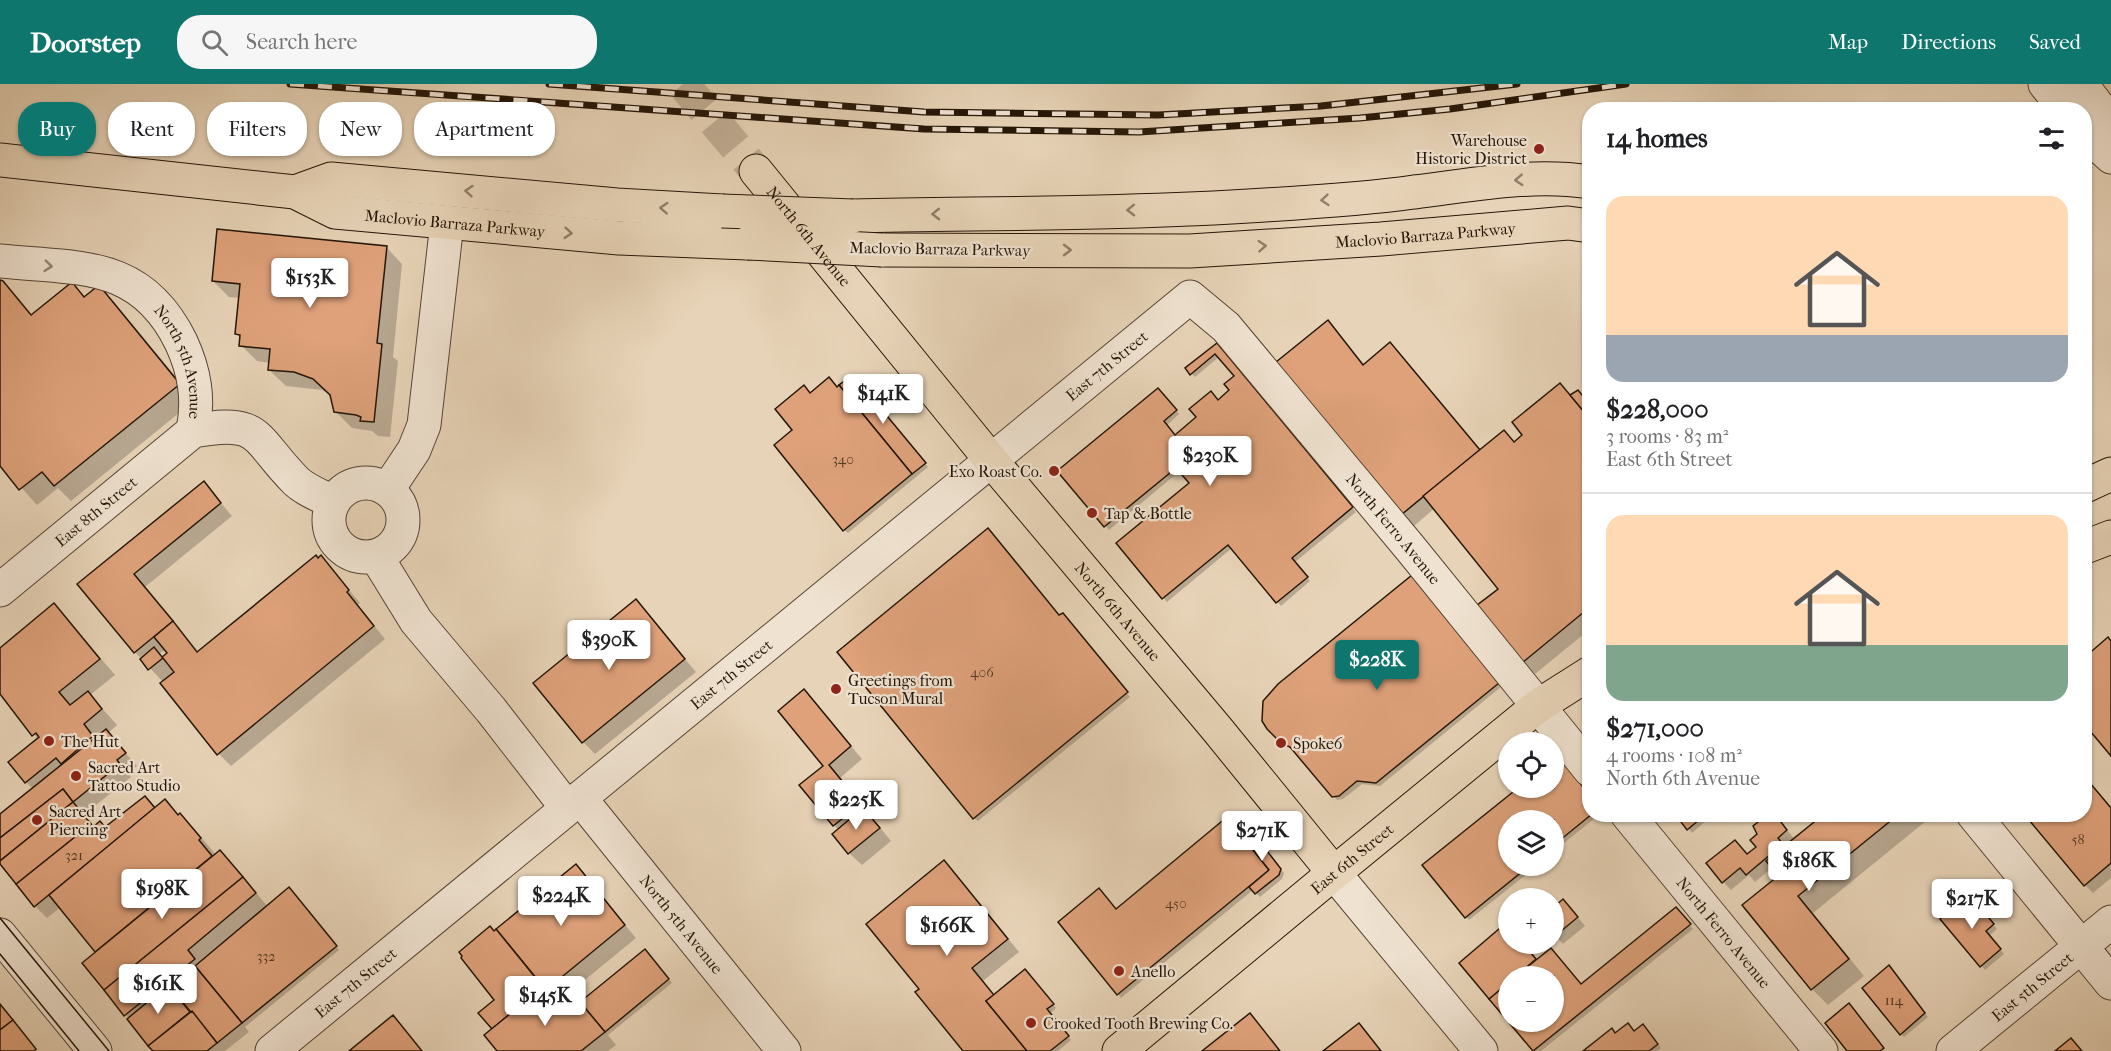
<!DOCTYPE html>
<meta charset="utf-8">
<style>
body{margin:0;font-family:"IM FELL French Canon",serif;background:#f6f6f6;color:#202124;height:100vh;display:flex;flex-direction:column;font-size:22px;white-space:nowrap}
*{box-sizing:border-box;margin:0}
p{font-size:20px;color:#757577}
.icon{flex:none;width:33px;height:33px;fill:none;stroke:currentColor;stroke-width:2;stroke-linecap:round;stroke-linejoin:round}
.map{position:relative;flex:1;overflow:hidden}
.side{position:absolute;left:1582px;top:18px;width:510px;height:720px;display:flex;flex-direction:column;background:#fff;border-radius:24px;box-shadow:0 2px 4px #0004}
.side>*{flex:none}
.guide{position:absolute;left:18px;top:18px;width:570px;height:54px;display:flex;gap:12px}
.fabs{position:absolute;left:1498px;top:648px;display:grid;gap:12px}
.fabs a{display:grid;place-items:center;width:66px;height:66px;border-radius:50%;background:#fff;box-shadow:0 2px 4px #0004;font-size:30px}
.price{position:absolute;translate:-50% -51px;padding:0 14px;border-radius:6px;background:#fff;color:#222;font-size:20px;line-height:39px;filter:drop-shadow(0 2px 3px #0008)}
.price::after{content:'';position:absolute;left:50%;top:36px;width:18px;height:14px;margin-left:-9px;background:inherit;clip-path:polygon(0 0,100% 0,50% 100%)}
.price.selected{background:#0f766e;color:#fff}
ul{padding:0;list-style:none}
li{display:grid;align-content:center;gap:12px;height:318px;padding:0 24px}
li+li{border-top:2px solid #e0e0e0}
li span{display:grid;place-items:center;height:186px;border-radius:18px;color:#555}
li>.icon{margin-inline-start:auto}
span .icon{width:108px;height:108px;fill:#fffc;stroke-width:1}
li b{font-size:26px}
h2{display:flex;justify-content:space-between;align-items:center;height:72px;padding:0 24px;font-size:26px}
.pill{padding:0 21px;border-radius:24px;background:#fff;box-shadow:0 2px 4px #0004;font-size:21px;line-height:54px}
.pill.selected{background:#0f766e;color:#fff}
header{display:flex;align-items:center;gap:36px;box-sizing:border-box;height:84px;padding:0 30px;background:#0f766e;color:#fff}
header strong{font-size:28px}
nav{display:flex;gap:33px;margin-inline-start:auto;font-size:21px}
.search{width:420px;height:54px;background:#f6f6f6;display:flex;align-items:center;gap:15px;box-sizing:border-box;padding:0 21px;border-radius:24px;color:#757577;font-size:22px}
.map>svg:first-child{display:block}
</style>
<header>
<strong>Doorstep</strong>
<div class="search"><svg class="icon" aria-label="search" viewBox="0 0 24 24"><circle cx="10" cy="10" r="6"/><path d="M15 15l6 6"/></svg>Search here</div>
<nav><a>Map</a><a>Directions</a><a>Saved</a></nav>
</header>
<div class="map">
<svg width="2111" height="967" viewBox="0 0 2111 967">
<rect width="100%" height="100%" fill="#e7d3b7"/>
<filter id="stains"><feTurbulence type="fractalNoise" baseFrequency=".00333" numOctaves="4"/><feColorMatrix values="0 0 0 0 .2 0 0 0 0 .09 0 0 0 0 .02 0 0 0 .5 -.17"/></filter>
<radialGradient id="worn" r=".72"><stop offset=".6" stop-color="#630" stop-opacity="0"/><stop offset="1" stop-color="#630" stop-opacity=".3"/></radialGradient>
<!-- shadow -->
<g fill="#0003" fill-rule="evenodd">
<polygon points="386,163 402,180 393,273 398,277 390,353 378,352 372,347 352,344 336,328 332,312 322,306 286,302 269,286 270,279 257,277 241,261 242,255 236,250 240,214 229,213 213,197"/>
<polygon points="0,198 3,198 19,215 33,232 72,200 86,214 99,203 115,219 195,316 71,417 58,404 37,421 0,380"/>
<polygon points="1328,238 1365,281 1390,260 1481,367 1515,359 1524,351 1560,301 1572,312 1590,322 1590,545 1535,590 1523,578 1500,505 1435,424 1414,442 1402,430"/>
<polygon points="1220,264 1356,428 1295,478 1310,497 1281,522 1232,464 1167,518 1118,459 1191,399 1180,387 1109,446 1059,387 1162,309 1179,330 1166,342 1175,353 1231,306 1236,293 1219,273 1195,293 1187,285"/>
<polygon points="856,296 928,383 848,449 844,446 794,346 810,310 837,305"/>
<path d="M204 399 232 432 145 503 199 569 321 473 360 519 357 521 385 555 231 682 219 670 162 600 163 598 135 568 79 500ZM166 565 169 569 163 574 159 570Z"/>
<polygon points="1415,497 1501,603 1380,702 1362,700 1343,715 1337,716 1294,665 1287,662 1268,644"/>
<polygon points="636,517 696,588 595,670 583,658"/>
<polygon points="54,522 70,538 115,591 90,611 117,641 108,649 137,682 128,689 131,693 86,729 79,722 77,723 94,744 105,744 155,725 165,717 196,747 216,771 220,768 232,780 268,823 293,809 339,866 245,943 249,948 225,967 155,967 84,879 97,868 61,823 47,834 35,822 0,777 0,732 33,705 26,698 38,655 0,608 0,565"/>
<polygon points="1060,533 1066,534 1130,613 978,737 974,734"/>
<polygon points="804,607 862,675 840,694 891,757 862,781 849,769 839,746 834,741 825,682"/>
<polygon points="1554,676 1590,713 1590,730 1600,730 1554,767 1554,736 1509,736 1509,782 1537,782 1469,836 1424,782 1521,704 1554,704"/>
<polygon points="2085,694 2111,725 2111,794 2093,809 2085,801"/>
<polygon points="1676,730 1714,730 1692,749"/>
<polygon points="1827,730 1921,730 1926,737 1813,829 1864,892 1828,921 1812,905 1745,822 1780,793 1773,783 1755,798 1749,791 1731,806 1723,798 1758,763 1780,737 1795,756"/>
<polygon points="1254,750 1284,789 1282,795 1260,813 1253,806 1121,914 1118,910 1116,827 1242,753"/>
<polygon points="944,778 956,790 1019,868 983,897 995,912 1029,891 1056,924 1050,930 1071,956 1058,967 965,967 921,905"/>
<polygon points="575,782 636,854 557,919 567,931 648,870 672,899 608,951 616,961 608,967 499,967 494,945 496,916 494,849"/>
<polygon points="1973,816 1997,845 1989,852 2004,870 1985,886 1942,835"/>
<polygon points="1554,825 1571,825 1585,842 1563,860 1554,851"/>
<polygon points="1676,825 1693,845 1541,967 1533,967 1509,938 1554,938 1554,892 1509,892 1509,937 1461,879 1506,841 1509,844 1509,860 1524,860 1538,877 1551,866 1581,901"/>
<polygon points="1892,887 1928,933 1904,953 1901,950"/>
<polygon points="0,919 24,949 38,967 0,967"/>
<polygon points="1646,946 1661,964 1657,967 1586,967 1616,950"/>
</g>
<!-- building -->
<g fill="#dea17a" stroke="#251608" stroke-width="1.5">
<polygon points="217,145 387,162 377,259 382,260 374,338 360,337 361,333 356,331 334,328 330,311 313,295 294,288 268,286 270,265 239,262 240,251 235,250 240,200 212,197"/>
<polygon points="0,196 3,197 31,231 72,198 84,213 99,201 180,300 54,402 42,388 19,406 0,382"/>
<polygon points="1328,236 1363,281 1390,258 1480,366 1401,431 1276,278"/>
<polygon points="1217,259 1353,423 1292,474 1308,493 1276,519 1228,461 1162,515 1116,459 1189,399 1176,384 1104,443 1057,387 1158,304 1177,326 1164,337 1175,351 1196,333 1189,325 1211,307 1218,316 1229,306 1224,300 1234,292 1215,270 1190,291 1185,284"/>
<polygon points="853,291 926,379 912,390 839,301"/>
<polygon points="829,293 837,303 839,301 912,390 843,447 774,361 792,346 775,325 804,301 810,309"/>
<polygon points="1560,299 1590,335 1590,523 1522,579 1476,522 1498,505 1423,412 1504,346 1514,358 1522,351 1512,338"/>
<polygon points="1578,306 1590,321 1590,335 1570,311"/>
<polygon points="204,397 221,419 134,490 173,537 134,569 77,500"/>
<polygon points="988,444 1059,531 1063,529 1128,608 973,735 837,568"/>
<polygon points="316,471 318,474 321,471 349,506 347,508 374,542 217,671 160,599 174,588 163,574 148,586 140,575 154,563 162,573 167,569 154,553 173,537 197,568"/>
<polygon points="1412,491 1499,599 1376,699 1357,697 1339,712 1332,713 1290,663 1281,659 1267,645 1262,637 1263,617 1278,600"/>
<polygon points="636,515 685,575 582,659 533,599"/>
<polygon points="54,519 100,575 59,608 70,621 88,607 102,625 84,640 93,652 61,680 56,674 25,699 8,678 39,653 36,649 32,652 0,610 0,564"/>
<polygon points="2108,553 2111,557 2111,672 2085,641 2085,573"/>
<polygon points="804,605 851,662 829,681 861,720 833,742 799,701 823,682 778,627"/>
<polygon points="106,645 126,669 117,676 120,680 73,718 63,705 0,754 0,730"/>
<polygon points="1558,671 1590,712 1590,730 1592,730 1554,761 1554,736 1509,736 1509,782 1529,782 1465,834 1422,781 1518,704 1554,704 1554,674"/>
<polygon points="2085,693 2111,724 2111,779 2084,802 2024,730 2085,730"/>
<polygon points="63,705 73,718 0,777 0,754"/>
<polygon points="145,712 155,724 34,823 16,800 91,740 93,743 100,737 105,743"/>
<polygon points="165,715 178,731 180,729 201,754 199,756 212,772 95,868 49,811"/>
<polygon points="73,718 91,740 16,800 0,780 0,777"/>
<polygon points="863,724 880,744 848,770 832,750"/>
<polygon points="1675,730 1706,730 1687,746"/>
<polygon points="1768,730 1775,730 1787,746 1778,754 1783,760 1746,791 1740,784 1722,799 1706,779 1735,756 1747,770 1756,763 1750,756 1757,750 1753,742"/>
<polygon points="1824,730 1899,730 1798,812 1849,875 1811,906 1742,821 1778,792 1766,777"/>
<polygon points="1227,733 1269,786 1117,911 1058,838 1099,804 1116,825"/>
<polygon points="1250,745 1281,785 1279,791 1255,810 1249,803 1269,786 1242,752"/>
<polygon points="220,766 243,793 104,906 82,879"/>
<polygon points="944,776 1008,855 972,884 994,911 986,917 1027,967 963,967 915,908 919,905 866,840"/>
<polygon points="576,780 625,841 546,906 496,845"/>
<polygon points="243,793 256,809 188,866 195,875 124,932 104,906"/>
<polygon points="289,803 337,862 242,939 195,882"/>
<polygon points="1969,810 1994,840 1986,847 2001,865 1980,883 1940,835"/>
<polygon points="1563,815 1578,833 1554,853 1554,823"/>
<polygon points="1676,823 1691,840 1533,967 1489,915 1509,898 1509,938 1554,938 1554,892 1516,892 1551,864 1581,900"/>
<polygon points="1506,839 1509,842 1509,860 1523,860 1536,875 1516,892 1509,892 1509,898 1489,915 1459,879"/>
<polygon points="490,842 494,847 496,845 543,903 492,945 478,929 494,916 461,874 462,872 459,868"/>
<polygon points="645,865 669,895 605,948 580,918"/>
<polygon points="1889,881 1925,929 1900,951 1862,904"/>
<polygon points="195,882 242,939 217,959 168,901"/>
<polygon points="1025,885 1054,920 1047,925 1069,952 1050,967 1027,967 986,917"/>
<polygon points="168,901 190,928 148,962 127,935"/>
<polygon points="543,903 566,930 580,918 605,948 581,967 497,967 484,951"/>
<polygon points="1849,919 1884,964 1880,967 1847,967 1825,939"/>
<polygon points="0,920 13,936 0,946"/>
<polygon points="192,927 217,959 207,967 153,967 148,962"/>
<polygon points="1250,929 1280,967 1202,967"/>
<polygon points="393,931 422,967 349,967"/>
<polygon points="13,936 36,965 34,967 0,967 0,946"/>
<polygon points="1359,939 1381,967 1323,967"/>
<polygon points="1628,939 1634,947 1643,940 1658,960 1649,967 1583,967 1612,944 1615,949"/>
<polygon points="2071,954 2082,967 2055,967"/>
</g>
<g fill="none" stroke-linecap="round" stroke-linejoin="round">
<!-- major-tunnel -->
<polyline stroke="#c0ad94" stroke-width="33" stroke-dasharray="33 16" stroke-linecap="butt" points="683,0 756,87"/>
<defs>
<g id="minor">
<polyline points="2045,0 2066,26"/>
<polyline points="2081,0 2111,39"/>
<polyline points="2085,49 2111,73"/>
<path id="s1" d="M0 177C79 185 141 176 181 258 195 288 199 315 193 347"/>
<circle cx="366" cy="436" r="37"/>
<polyline points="388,405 414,366 424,341 447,139"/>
<polyline points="376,472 416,537 491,626 567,724"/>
<path id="s2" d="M0 506 193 347C263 334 253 354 296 397 305 406 321 412 333 418"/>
<path id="s3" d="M580 714 784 967"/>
<path id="s4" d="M1627 730 1821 967"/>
<polyline points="1973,730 2111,899"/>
<polyline points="1334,789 1481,967"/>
<polyline points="0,851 95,967"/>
<path id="s5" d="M272 967 1190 213 1226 243 1411 465 1590 686"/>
<path id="s6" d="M1953 967 2111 838"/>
</g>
<g id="major">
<path id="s7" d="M0 76 295 108 335 128 619 154 748 159"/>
<path id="s8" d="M756 87 990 375 1217 645 1334 789"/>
<polyline points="295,108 331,95 617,121 722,127"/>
<path d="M853 132C990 129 1128 130 1265 121 1315 118 1365 115 1414 108 1473 101 1531 89 1590 98"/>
<path id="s9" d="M882 166 1190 167 1381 155 1568 139 1590 142"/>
<polyline points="2085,402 2111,390"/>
<polyline points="2085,463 2111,453"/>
<path id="s10" d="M1119 967 1334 789 1538 622 1590 589"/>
</g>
</defs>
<!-- minor casing -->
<use href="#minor" stroke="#564534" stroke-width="35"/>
<!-- major casing -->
<use href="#major" stroke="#251608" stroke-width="35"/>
<!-- minor -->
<use href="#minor" stroke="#efe2d0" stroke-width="33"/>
<!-- major -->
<use href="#major" stroke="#e7d3b7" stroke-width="33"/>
<!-- tram -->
<g stroke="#251608" stroke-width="1.5">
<polyline points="0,834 109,967"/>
<polyline points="0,870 79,967"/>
</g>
<defs>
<g id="rail">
<polyline points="290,0 924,45 1139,48 1360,34 1450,25 1626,0"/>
<polyline points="549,0 924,28 1158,31 1321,22 1517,0"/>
</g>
</defs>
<!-- rail casing -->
<use href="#rail" stroke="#251608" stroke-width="7"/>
<!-- rail -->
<use href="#rail" stroke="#efe2d0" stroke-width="4.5" stroke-dasharray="14" stroke-linecap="butt"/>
<defs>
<g id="major-bridge">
<polyline points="722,127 853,132"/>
<polyline points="748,159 882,166"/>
</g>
</defs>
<!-- major-bridge casing -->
<use href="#major-bridge" stroke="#251608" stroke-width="35" stroke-linecap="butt"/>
<!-- major-bridge -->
<use href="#major-bridge" stroke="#e7d3b7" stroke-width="33"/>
</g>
<!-- one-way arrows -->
<defs><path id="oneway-chevron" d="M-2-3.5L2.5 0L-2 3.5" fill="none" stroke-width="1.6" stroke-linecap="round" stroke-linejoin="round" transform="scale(1.5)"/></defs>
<g stroke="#907e68">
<use href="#oneway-chevron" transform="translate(1519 96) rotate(177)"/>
<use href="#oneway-chevron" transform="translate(469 107) rotate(-175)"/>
<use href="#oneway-chevron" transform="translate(1325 116) rotate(175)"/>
<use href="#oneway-chevron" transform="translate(664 124) rotate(-177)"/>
<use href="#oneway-chevron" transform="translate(1131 126) rotate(179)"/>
<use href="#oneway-chevron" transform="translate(936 130) rotate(179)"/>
<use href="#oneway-chevron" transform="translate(568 149) rotate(5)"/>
<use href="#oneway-chevron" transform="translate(1262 162) rotate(-4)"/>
<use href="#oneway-chevron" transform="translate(1067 166)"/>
</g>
<use stroke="#948676" href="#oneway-chevron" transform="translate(48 182) rotate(6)"/>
<!-- markers -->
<g fill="#8f2418" stroke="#efe2d0" stroke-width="2">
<circle cx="1539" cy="65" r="6"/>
<circle cx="1054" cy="387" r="6"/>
<circle cx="1092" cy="429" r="6"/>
<circle cx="836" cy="605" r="6"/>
<circle cx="49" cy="657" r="6"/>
<circle cx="1281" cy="659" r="6"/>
<circle cx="76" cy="692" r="6"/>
<circle cx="37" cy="736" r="6"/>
<circle cx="1119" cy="887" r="6"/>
<circle cx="1031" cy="939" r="6"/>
</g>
<g text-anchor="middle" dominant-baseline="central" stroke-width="4.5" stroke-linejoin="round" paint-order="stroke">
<!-- number labels -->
<g font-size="14" fill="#533924">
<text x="843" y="375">340</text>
<text x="982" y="588">406</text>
<text x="2078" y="755">58</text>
<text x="74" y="771">321</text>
<text x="1176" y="819">450</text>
<text x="266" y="872">332</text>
<text x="1894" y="916">114</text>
</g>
<!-- poi labels -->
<g font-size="16" fill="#251608" stroke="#efe2d0" text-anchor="start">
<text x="1527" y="56" text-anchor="end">Warehouse<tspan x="1527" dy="18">Historic District</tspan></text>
<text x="1042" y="387" text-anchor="end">Exo Roast Co.</text>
<text x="1104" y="429">Tap &amp; Bottle</text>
<text x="848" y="596">Greetings from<tspan x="848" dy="18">Tucson Mural</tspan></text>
<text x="61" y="657">The Hut</text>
<text x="1293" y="659">Spoke6</text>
<text x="88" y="683">Sacred Art<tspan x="88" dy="18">Tattoo Studio</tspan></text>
<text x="49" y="727">Sacred Art<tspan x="49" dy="18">Piercing</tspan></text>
<text x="1131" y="887">Anello</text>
<text x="1043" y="939">Crooked Tooth Brewing Co.</text>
</g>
<!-- street labels -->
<g font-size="16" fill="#251608" stroke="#efe2d0">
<text stroke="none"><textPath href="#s7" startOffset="462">Maclovio Barraza Parkway</textPath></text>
<text stroke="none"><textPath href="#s9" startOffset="544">Maclovio Barraza Parkway</textPath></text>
<text stroke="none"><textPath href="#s8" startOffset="84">North 6th Avenue</textPath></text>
<text transform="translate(940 165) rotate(1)">Maclovio Barraza Parkway</text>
<text stroke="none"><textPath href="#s1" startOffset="230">North 5th Avenue</textPath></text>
<text stroke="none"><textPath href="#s5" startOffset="1080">East 7th Street</textPath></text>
<text stroke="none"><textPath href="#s2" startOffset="124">East 8th Street</textPath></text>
<text stroke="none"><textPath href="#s5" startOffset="1497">North Ferro Avenue</textPath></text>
<text stroke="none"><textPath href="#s8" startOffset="570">North 6th Avenue</textPath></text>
<text stroke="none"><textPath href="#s5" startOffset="594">East 7th Street</textPath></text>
<text stroke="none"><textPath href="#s10" startOffset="302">East 6th Street</textPath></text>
<text stroke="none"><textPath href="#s3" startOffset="162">North 5th Avenue</textPath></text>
<text stroke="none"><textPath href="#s4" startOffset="153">North Ferro Avenue</textPath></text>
<text stroke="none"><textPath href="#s5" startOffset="108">East 7th Street</textPath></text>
<text stroke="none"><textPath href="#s6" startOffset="102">East 5th Street</textPath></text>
</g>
</g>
<rect width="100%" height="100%" filter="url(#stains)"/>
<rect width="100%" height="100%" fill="url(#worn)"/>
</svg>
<div class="fabs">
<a><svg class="icon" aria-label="locate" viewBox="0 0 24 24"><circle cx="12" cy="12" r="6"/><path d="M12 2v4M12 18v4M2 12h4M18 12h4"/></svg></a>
<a><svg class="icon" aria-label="layers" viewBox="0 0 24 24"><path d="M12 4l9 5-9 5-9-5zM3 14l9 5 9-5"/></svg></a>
<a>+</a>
<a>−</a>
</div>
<b class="price" style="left:310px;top:225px">$153K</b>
<b class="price" style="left:883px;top:341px">$141K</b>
<b class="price" style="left:1210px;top:403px">$230K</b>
<b class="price" style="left:609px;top:587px">$390K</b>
<b class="price selected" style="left:1377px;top:607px">$228K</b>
<b class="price" style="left:856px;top:747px">$225K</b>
<b class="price" style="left:1262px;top:778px">$271K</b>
<b class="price" style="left:1809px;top:808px">$186K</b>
<b class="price" style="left:162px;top:836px">$198K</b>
<b class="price" style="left:561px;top:843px">$224K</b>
<b class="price" style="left:1972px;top:846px">$217K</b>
<b class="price" style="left:947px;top:873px">$166K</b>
<b class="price" style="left:158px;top:931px">$161K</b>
<b class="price" style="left:545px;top:943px">$145K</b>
<div class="guide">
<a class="pill selected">Buy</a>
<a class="pill">Rent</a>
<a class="pill">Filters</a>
<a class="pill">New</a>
<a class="pill">Apartment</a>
</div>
<section class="side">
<h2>14 homes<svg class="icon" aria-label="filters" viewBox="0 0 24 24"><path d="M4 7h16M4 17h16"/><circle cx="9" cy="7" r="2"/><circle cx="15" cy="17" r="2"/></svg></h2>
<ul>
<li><span style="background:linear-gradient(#ffd9b3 75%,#9aa5b1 0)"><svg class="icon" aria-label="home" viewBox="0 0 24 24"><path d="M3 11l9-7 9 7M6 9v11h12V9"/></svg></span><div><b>$228,000</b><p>3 rooms · 83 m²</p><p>East 6th Street</p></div></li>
<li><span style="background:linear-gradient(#ffd9b3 70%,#7fa58c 0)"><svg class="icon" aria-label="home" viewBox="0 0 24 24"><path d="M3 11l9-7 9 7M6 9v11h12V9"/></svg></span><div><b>$271,000</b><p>4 rooms · 108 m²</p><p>North 6th Avenue</p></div></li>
</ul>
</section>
</div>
